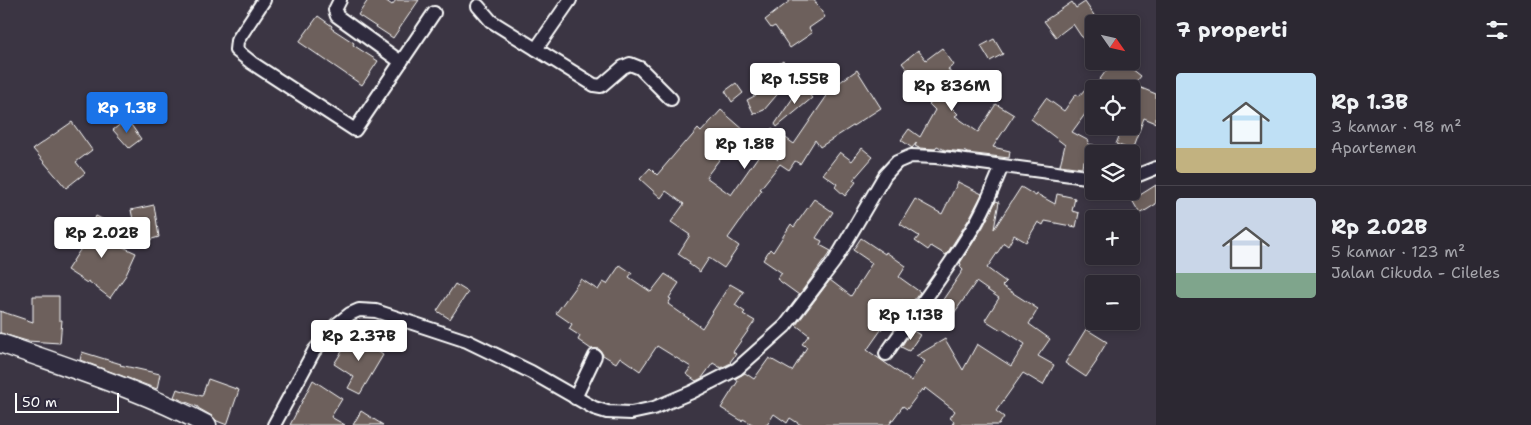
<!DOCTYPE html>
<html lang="id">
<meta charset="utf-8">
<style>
body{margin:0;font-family:"Shantell Sans",sans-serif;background:#38343e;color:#f1f3f6;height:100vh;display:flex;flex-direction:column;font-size:19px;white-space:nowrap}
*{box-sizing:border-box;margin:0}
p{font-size:16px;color:#a6a6ac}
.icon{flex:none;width:28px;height:28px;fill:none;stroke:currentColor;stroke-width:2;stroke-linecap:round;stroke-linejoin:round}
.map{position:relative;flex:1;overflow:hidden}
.details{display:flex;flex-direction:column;background:#2c2832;width:375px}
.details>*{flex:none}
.needle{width:32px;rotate:124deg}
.fabs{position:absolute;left:1085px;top:15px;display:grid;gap:10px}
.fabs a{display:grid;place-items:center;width:55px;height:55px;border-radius:5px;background:#2c2832;box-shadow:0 2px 8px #0003,0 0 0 1px #48444d;font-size:25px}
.scale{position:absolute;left:15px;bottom:12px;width:104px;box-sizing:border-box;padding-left:5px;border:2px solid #fff;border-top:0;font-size:14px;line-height:18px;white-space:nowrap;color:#fff;-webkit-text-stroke:4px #2f2a3d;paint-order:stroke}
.price{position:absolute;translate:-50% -42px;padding:0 11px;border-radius:5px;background:#fff;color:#222;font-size:16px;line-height:32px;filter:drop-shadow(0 1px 2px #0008)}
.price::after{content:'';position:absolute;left:50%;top:30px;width:15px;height:11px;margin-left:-8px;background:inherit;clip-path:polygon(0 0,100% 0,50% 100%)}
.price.selected{background:#1a73e8;color:#fff}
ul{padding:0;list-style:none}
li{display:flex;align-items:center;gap:15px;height:125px;padding:0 20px}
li+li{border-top:1px solid #48444d}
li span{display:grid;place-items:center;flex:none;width:140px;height:100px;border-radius:5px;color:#555}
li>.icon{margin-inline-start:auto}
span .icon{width:60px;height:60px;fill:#fffc;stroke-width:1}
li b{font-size:21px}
h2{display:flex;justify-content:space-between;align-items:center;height:60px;padding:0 20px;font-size:21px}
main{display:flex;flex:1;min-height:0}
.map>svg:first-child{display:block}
</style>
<main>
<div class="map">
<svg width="1156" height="425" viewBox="0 0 1156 425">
<rect width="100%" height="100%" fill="#3b3543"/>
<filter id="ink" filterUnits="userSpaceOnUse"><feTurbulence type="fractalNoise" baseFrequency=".02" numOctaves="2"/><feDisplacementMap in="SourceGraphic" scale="10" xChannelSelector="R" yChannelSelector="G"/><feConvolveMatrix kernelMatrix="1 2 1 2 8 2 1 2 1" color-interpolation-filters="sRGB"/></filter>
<g filter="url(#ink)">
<!-- building -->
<g fill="#6d605c" stroke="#fff">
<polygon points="368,0 385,0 392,5 396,0 419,0 393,38 358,15"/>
<polygon points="791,0 814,0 825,17 809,28 812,33 790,48 775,26 771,28 765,20"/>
<polygon points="1072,2 1076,8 1085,2 1100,24 1094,24 1094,46 1081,36 1073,24 1056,37 1044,21"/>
<polygon points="318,16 332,26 331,28 354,43 353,45 378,61 362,85 299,42"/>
<polygon points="994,39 1003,54 990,61 981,46"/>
<polygon points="942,48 954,65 948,69 964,91 948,104 958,114 955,116 978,132 996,104 1014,115 993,147 1010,151 1009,158 967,153 964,151 963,152 945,150 937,146 935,149 919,148 915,146 917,142 912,148 901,140 909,129 920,137 935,110 929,104 932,101 902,63 918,50 926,60"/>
<polygon points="783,61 793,76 764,110 754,114 747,100 771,87 764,81 777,65"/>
<polygon points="1113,61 1122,61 1141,76 1134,85 1156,94 1156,123 1144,118 1132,150 1116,144 1122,129 1131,132 1131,89 1093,89"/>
<polygon points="857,70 881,108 820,147 815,140 800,164 795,161 789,170 780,164 760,189 762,190 728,238 739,246 724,268 709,258 700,272 689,264 690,262 678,254 690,235 671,222 684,204 666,191 661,198 640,179 650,168 657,175 685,142 686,143 698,129 701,132 721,110 745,131 729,149 728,148 706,177 731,195 764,148 778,160 766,137 772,128 794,144 833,87"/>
<polygon points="736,83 743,93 732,102 725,91"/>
<polygon points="803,87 812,98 777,127 775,124 797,92"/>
<polygon points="1086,88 1094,94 1094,102 1072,132 1089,141 1088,144 1094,145 1094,164 1083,161 1082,168 1060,165 1065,145 1031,119 1046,98 1064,111 1076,94 1079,96"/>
<polygon points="127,119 141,139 129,148 113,130"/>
<polygon points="72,122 92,150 76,162 85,173 66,188 33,149"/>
<polygon points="862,148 873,157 853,180 856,182 845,196 835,187 837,184 823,174 840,152 852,161"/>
<polygon points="958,182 982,194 981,196 969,219 946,255 931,246 928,250 915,241 919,236 900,224 915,199 942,214"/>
<polygon points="1156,185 1156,204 1140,214 1132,200"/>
<polygon points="1021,187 1036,196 1037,194 1055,204 1057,194 1075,198 1072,211 1079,213 1076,227 1045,221 1043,225 1038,222 1026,242 1014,235 1008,246 1004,243 987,268 1006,282 1002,286 1038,309 1029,324 1050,339 1038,356 1054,365 1043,385 1023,373 996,411 1004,417 999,425 952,425 954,421 950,418 955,411 925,388 924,391 922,389 907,409 903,406 889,425 801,425 790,418 787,423 774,414 767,425 754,425 743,419 742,421 721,408 738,381 735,379 745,373 754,379 769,358 792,371 807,347 802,344 809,335 796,325 812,304 830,280 851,296 872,263 853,250 861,238 885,254 886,252 906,266 899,277 920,292 910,305 902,300 867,350 911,381 925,361 916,356 945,339 963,370 977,344 1011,366 1025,344 1002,329 1001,330 985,320 999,298 976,282 952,316 953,317 947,327 925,312 934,301 937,304 940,300 942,301 963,270 960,267 961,264 960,263 983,227 996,201 999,202 994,229"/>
<polygon points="814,199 833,212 816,238 822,241 820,245 831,251 799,295 777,279 782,273 763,260 770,249 773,252 791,224 794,227"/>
<polygon points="154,205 159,237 138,243 131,210"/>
<polygon points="96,216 116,226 108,240 136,253 126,275 110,298 88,281 87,283 67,270 93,230 90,228"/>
<polygon points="620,265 632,273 629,277 651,292 665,274 679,283 669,298 671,299 668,304 702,328 730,284 744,292 735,305 745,312 743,314 755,321 733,352 736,354 730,362 731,363 721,368 713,363 702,378 696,381 686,374 691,367 657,346 640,371 620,357 616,363 603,355 599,349 591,349 578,340 580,336 569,329 572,324 556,313 581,279 598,290 603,282 607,284"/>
<polygon points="455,284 468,292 450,319 437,311"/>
<polygon points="33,296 59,296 59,320 62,320 60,343 27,341 0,333 0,311 33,322"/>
<polygon points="1086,329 1107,342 1096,360 1097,361 1086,377 1065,363"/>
<polygon points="912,330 920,335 909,351 901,347"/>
<polygon points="353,334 383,355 360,394 348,388 354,377 334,364"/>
<polygon points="82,352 121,364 120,365 160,374 157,389 80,360"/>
<polygon points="208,379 239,390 227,425 217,421 212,416 198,408 198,407 174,397 177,389 202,396"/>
<polygon points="313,380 342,399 331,417 345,425 290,425"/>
<polygon points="361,411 383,425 353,425"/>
</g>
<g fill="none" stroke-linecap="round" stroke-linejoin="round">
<defs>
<g id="street">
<polyline points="264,0 237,41 236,50 252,63 355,130 434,13"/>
<polyline points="340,0 335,10 337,16 401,62"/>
<polyline points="478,6 491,21 536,49 570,0"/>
<polyline points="536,49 594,85 601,86 623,67 630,64 640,68 671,99"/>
<polyline points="1131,178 1156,168"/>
<path d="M886 354C914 313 945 274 971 231 984 211 993 188 1002 166"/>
<polyline points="575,398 595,356"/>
<polyline points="274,425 314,351 336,325 350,314 359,310 376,311 467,341 531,372 594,408 607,412 631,413 654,408 692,392 737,369 785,326 834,262 885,175 897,162 911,156 936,157 1094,178"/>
</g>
<path id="secondary" d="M0 343C69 368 142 390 207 425"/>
</defs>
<!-- street casing -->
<use href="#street" stroke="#fff" stroke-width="16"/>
<!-- secondary casing -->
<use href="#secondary" stroke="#fff" stroke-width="21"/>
<!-- street -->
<use href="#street" stroke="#2f2a3d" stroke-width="12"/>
<!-- secondary -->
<use href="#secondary" stroke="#2f2a3d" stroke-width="18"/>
</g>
</g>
</svg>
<div class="fabs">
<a><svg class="needle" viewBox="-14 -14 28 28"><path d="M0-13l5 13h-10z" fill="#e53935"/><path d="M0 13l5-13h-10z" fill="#a6a6ac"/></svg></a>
<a><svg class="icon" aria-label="locate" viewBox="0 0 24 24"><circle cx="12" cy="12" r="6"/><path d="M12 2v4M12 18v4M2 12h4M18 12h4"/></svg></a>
<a><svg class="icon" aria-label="layers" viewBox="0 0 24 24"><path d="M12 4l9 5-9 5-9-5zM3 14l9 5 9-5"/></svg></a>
<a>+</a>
<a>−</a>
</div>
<div class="scale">50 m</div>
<b class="price" style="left:795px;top:105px">Rp 1.55B</b>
<b class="price" style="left:952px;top:112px">Rp 836M</b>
<b class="price selected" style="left:127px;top:134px">Rp 1.3B</b>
<b class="price" style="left:745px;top:170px">Rp 1.8B</b>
<b class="price" style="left:102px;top:259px">Rp 2.02B</b>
<b class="price" style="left:911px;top:341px">Rp 1.13B</b>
<b class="price" style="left:359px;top:362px">Rp 2.37B</b>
</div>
<section class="details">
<h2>7 properti<svg class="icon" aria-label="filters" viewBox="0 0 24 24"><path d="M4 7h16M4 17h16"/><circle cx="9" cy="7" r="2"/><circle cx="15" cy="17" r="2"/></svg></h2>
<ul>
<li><span style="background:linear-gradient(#bfe0f5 75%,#c2b280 0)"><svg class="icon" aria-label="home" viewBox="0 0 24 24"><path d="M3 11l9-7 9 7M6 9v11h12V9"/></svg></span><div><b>Rp 1.3B</b><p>3 kamar · 98 m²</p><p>Apartemen</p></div></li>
<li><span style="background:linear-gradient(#c9d6e8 75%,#7fa58c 0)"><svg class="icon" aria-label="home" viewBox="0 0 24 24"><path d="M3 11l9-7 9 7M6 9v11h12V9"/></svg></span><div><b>Rp 2.02B</b><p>5 kamar · 123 m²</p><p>Jalan Cikuda - Cileles</p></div></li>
</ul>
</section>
</main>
